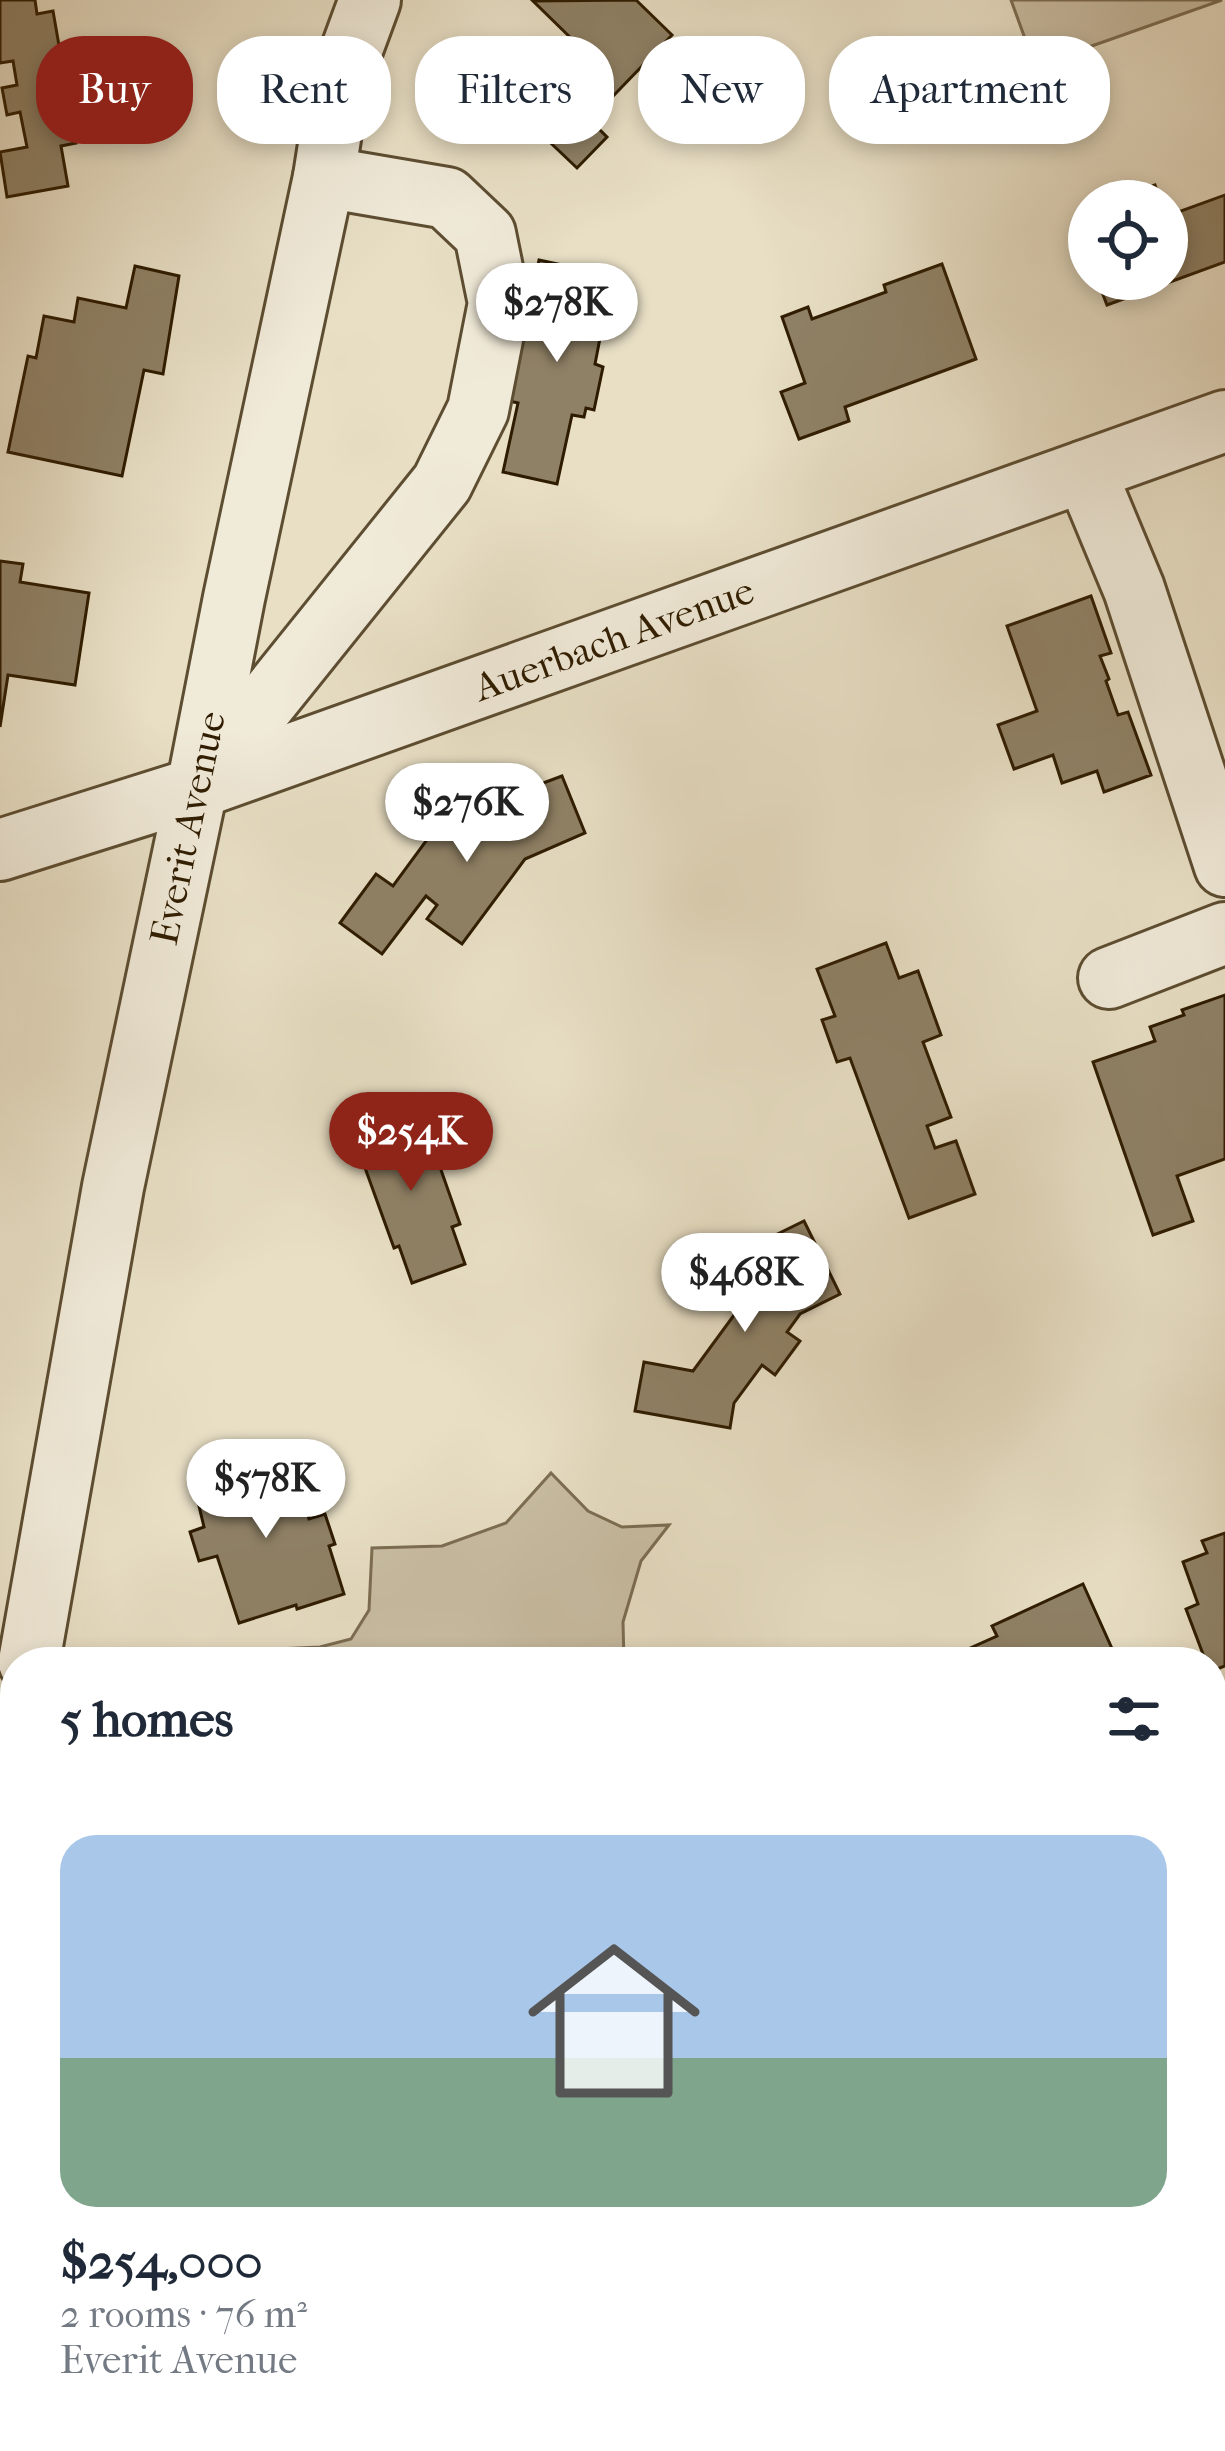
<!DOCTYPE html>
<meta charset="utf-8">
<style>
body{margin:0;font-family:"IM FELL French Canon",serif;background:#f6f6f7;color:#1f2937;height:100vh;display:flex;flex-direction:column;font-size:45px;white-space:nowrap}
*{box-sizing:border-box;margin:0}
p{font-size:39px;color:#747a83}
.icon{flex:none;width:66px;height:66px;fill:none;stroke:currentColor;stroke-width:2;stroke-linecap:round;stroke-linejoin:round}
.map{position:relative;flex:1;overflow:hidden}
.panel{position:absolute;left:0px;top:1647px;width:1227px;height:804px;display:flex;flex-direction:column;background:#fff;border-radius:48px 48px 0 0;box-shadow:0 6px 18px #0003}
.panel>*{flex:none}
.banner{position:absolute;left:36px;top:36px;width:1155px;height:108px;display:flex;gap:24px}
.buttons{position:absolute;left:1068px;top:180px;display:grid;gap:24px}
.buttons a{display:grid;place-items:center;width:120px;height:120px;border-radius:50%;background:#fff;box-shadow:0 6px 18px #0003;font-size:60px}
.price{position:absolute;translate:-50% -102px;padding:0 27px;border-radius:42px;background:#fff;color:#222;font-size:39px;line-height:78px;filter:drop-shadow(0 3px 6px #0008)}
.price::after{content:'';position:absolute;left:50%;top:72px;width:36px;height:27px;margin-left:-18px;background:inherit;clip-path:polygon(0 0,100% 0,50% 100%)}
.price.on{background:#8f2418;color:#fff}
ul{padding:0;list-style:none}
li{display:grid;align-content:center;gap:24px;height:636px;padding:0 60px}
li span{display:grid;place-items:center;height:372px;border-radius:36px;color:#555}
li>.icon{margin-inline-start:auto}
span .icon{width:216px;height:216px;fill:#fffc;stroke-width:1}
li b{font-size:51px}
h2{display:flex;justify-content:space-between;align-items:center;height:144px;padding:0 60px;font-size:51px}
.pill{padding:0 42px;border-radius:48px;background:#fff;box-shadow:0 6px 18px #0003;font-size:42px;line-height:108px}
.pill.on{background:#8f2418;color:#fff}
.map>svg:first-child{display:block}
</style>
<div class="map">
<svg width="1225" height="2451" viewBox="0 0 1225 2451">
<rect width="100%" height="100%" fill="#e8dfc5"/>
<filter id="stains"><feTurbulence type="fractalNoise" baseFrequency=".00167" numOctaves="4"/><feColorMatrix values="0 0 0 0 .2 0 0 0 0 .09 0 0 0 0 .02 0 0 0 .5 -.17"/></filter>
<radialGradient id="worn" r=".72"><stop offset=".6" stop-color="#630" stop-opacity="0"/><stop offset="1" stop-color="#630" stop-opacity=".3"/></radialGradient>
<!-- green -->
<g fill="#c9bea4" stroke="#7c6d52" stroke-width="3">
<polygon points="1011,0 1222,0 1035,66"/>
<polygon points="551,1473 588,1511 622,1527 669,1525 641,1561 623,1622 624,1662 506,1662 501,1651 493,1662 108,1662 190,1653 320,1647 351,1639 369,1610 372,1548 442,1546 506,1523"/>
</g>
<!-- building -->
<g fill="#8f8166" stroke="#2f1c00" stroke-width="3">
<polygon points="0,0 35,0 37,14 53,11 76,143 61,146 68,186 7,197 0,152 27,147 20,112 7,115 2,88 17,85 13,61 0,63"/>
<polygon points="636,0 672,35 590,120 607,137 577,168 516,110 578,45 533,1"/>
<polygon points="1155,185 1161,201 1117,201 1116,199"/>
<polygon points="1225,195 1225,262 1107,305 1097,279 1167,279 1167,216"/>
<polygon points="539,260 613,276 612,283 620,285 611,329 602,328 595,364 603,367 594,410 586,408 584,417 572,415 557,484 503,472 518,403 509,401"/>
<polygon points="942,264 976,359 845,407 849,421 799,439 781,392 805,383 782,317 808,307 812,319 886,292 884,285"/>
<polygon points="135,266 179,276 163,374 144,370 122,476 8,452 28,356 36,358 44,316 74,322 78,298 126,308"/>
<polygon points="0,561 23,564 20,582 89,593 75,685 8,675 0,727"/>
<polygon points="1091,596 1111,653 1100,656 1109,679 1106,681 1118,715 1128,712 1151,775 1104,792 1097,771 1062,783 1053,755 1014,769 998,725 1037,711 1007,626"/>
<polygon points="562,776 585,833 525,859 462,944 427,919 437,905 426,896 382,954 340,923 376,874 393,886 437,826 450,835 471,810"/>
<polygon points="886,943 899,978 918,971 941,1035 923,1042 951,1117 927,1126 935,1148 956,1141 975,1194 909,1218 850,1058 837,1062 822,1020 835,1016 817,969"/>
<polygon points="1225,995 1225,1159 1177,1176 1193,1221 1153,1235 1093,1062 1155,1041 1150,1027 1184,1015 1182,1010"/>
<polygon points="408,1104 425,1153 434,1150 460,1224 452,1227 465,1264 412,1283 399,1246 394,1248 364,1165 369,1163 355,1123"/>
<polygon points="804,1221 840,1294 800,1314 787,1332 800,1341 775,1375 762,1365 734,1403 730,1428 635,1411 644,1362 693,1371 762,1277 747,1249"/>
<polygon points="288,1455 309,1519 325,1514 335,1544 329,1546 344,1594 297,1609 296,1605 239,1623 217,1556 199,1561 190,1532 204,1527 194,1485"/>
<polygon points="1225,1533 1225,1666 1212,1671 1212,1662 1206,1662 1186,1609 1198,1604 1183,1562 1207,1553 1202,1541"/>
<polygon points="1083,1584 1114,1653 1094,1662 950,1662 948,1658 997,1636 992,1626"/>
<polygon points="1217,2137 1225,2145 1225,2278 1212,2265 1212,2141"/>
<polygon points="781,2436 902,2436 894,2451 803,2451 805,2448"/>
</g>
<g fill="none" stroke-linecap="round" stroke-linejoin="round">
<defs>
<g id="minor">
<polyline points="1085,471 1134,589 1225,866"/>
<polyline points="201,783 442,483 478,410 499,303 485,234 447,198 324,177"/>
<polyline points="0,850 197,788 1225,421"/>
<polyline points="1109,978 1225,933"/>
<polyline points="29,1662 113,1187 197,788 234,598 324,177 338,87 370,0"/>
<polyline points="1212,1938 1225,1931"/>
<polyline points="8,2451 6,1986 15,1755"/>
<polyline points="594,2451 597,2436"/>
</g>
</defs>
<!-- minor casing -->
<use href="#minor" stroke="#5d4d31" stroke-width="66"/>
<!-- minor -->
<use href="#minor" stroke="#f0ead9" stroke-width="60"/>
</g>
<g text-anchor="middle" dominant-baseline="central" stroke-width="12" stroke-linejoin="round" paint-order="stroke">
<!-- street labels -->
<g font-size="39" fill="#2f1c00" stroke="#f0ead9">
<text transform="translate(614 639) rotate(-20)">Auerbach Avenue</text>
<text transform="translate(188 828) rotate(-78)">Everit Avenue</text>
</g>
</g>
<rect width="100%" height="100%" filter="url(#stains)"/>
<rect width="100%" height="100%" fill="url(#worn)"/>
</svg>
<div class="buttons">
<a><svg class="icon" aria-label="locate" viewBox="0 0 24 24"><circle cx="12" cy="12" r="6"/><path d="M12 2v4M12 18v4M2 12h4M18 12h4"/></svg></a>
</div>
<b class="price" style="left:557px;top:365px">$278K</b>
<b class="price" style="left:467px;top:865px">$276K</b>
<b class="price on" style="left:411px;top:1194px">$254K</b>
<b class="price" style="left:745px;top:1335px">$468K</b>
<b class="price" style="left:266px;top:1541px">$578K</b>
<div class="banner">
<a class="pill on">Buy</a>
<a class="pill">Rent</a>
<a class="pill">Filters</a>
<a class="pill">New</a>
<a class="pill">Apartment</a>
</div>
<section class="panel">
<h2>5 homes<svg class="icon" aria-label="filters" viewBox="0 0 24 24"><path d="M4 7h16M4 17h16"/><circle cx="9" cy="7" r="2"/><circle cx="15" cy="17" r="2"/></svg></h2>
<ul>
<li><span style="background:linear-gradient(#a9c7e8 60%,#7fa58c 0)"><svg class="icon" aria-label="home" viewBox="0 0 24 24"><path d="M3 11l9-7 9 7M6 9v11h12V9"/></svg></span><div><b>$254,000</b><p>2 rooms · 76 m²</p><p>Everit Avenue</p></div></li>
</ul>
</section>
</div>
